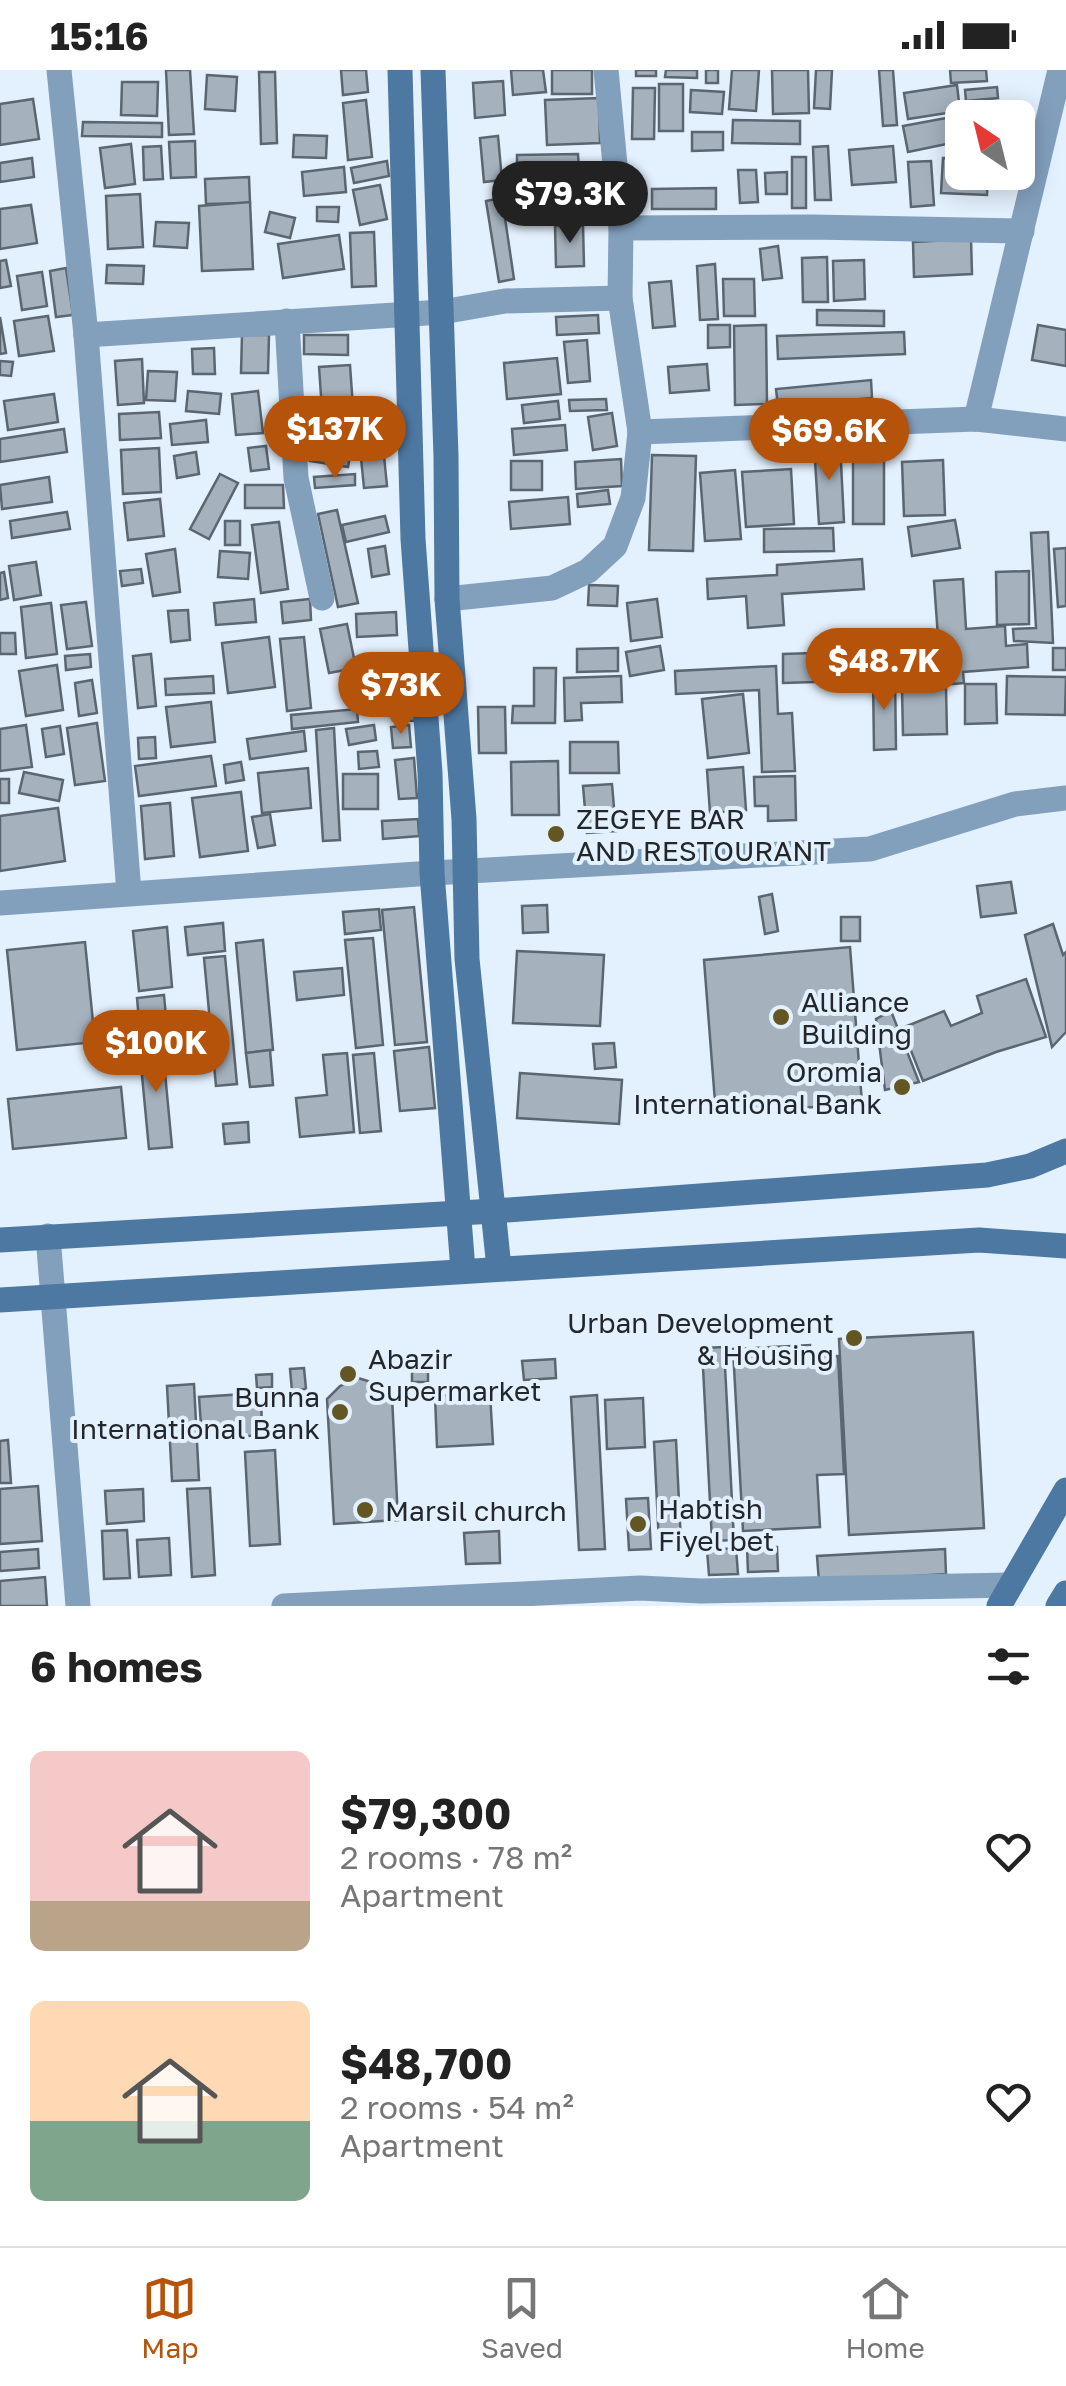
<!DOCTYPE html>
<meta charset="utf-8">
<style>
body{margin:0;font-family:"Golos Text",sans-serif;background:#f6f6f6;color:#222;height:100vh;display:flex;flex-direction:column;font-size:38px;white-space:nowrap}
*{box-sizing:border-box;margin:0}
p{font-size:32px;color:#767676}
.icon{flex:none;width:55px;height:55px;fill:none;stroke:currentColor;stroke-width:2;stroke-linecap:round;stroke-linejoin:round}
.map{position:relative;height:1536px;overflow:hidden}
.details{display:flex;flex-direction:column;background:#fff;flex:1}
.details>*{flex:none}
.needle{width:65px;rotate:325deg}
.tools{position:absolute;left:945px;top:30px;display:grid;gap:20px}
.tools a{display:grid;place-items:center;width:90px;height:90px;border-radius:15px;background:#fff;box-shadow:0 5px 25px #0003;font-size:50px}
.price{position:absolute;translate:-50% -85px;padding:0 22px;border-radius:35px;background:#b45309;color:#fff;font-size:32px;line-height:65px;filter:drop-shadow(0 2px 5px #0008)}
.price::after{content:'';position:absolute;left:50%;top:60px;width:30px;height:22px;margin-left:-15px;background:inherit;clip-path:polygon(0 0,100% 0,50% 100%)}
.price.active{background:#222;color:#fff}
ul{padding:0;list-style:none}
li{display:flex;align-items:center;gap:30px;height:250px;padding:0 30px}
li span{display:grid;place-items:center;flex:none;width:280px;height:200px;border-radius:15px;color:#555}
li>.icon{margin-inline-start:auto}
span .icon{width:120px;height:120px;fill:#fffc;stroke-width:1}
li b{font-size:42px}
h2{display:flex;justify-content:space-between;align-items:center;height:120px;padding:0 30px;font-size:42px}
.status{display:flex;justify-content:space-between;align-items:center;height:70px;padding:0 50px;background:#fff;direction:ltr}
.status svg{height:28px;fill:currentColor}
.tab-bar{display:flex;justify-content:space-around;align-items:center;height:140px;border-top:2px solid #e0e0e0;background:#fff;font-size:28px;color:#767676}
.tab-bar a{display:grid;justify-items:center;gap:5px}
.tab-bar .active{color:#b45309}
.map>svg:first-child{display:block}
</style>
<div class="status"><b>15:16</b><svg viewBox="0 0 49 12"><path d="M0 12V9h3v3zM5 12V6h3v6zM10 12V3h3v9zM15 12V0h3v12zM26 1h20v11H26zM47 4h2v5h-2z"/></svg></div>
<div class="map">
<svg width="1066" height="1536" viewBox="0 0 1066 1536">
<rect width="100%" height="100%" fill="#e3f0fd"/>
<!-- building -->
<g fill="#a5b1bd" stroke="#5b6671" stroke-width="2.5">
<polygon points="166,0 190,0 194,64 169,65"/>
<polygon points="341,0 366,0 368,22 343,25"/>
<polygon points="511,0 543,0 546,22 513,25"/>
<rect x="552" y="0" width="40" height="24"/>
<rect x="636" y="0" width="20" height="6"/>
<polygon points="666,0 697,0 697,8 665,7"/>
<rect x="706" y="0" width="12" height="13"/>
<polygon points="732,0 759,0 756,41 729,39"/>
<polygon points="772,0 808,0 809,43 773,44"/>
<polygon points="816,0 832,0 830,39 814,38"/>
<polygon points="879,0 893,0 897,55 883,56"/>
<polygon points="950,0 986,0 987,11 951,13"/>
<polygon points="259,2 275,2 277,73 261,74"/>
<polygon points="207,5 237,7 235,41 205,39"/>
<polygon points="503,11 505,45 475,48 473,13"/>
<polygon points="122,12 158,12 157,46 121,45"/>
<rect x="659" y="14" width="24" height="47"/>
<polygon points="957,15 960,41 908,49 904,23"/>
<polygon points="997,17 998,28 966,31 965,20"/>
<polygon points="633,18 655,18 654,69 632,69"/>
<polygon points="691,20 724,22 722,44 690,42"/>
<polygon points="599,28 600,73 547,75 545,30"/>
<polygon points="33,29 39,69 0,75 0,34"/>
<polygon points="366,30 372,87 348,90 343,33"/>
<polygon points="1008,36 1007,48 972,48 972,37"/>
<polygon points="957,46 961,71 908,82 903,56"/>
<polygon points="733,50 800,51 800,74 732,73"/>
<polygon points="83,52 162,53 162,67 82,66"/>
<polygon points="692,62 723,62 723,80 692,81"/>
<polygon points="294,65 327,66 326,88 293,87"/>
<polygon points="498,66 502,110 484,112 480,68"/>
<polygon points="195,71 196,107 171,108 169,72"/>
<polygon points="131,74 135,114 105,118 100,78"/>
<polygon points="161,76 163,109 144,110 143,77"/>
<polygon points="828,76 831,130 815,130 813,77"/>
<polygon points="893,76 896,112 852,115 849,80"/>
<polygon points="578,84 579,99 517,101 517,85"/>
<rect x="792" y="87" width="14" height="51"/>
<polygon points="32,88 34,107 0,112 0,93"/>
<polygon points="943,88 962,89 962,102 988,102 987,125 941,123"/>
<polygon points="387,91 389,106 354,113 351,98"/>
<polygon points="931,91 934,135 911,137 908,92"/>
<polygon points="344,97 346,122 304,126 302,102"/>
<polygon points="738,100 756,100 758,132 740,133"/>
<polygon points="787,102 787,124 766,124 765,103"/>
<polygon points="249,107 250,133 206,134 205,109"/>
<polygon points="572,107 575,133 557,134 555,109"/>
<polygon points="380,115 387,149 360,155 353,120"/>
<polygon points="716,118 716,139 652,139 652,119"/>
<polygon points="140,124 143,177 108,179 106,126"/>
<polygon points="502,128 514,209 499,212 486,131"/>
<polygon points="250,132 253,199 202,201 199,136"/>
<polygon points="31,135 37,173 0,179 0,139"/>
<polygon points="317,137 339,137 338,152 317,151"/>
<polygon points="270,142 295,148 290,168 265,162"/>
<polygon points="156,152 189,153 187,178 154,176"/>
<polygon points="583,155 584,196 556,197 555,156"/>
<polygon points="374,162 376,216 352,217 350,163"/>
<polygon points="339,165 344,199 283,208 278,174"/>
<polygon points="971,169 972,204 914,207 913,172"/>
<polygon points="778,176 782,208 763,210 760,179"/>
<polygon points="827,187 828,232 803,232 802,188"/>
<polygon points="6,190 11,216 0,218 0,191"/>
<polygon points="864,190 865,229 834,231 833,191"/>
<polygon points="715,194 718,249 700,250 697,196"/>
<polygon points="107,195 144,196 143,214 106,213"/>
<polygon points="66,198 73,245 56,247 50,201"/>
<polygon points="42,202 47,236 22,240 17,206"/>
<polygon points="723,209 754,209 755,246 724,246"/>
<polygon points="671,211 675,256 653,258 649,213"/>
<polygon points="817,240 884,241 884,256 817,255"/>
<polygon points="598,245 599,263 557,265 556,247"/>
<polygon points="48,246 54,281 19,286 14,251"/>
<polygon points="0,247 6,283 0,284"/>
<polygon points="708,255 730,255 730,277 708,278"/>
<polygon points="766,255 767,334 735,335 734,256"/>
<polygon points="1038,255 1066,260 1066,296 1032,290"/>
<polygon points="904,262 905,284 778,289 777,266"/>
<polygon points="242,265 269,265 268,303 241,303"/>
<polygon points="304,265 348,265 348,285 304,284"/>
<polygon points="587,270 590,311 568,313 564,272"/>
<polygon points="214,278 215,304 193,304 192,279"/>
<polygon points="557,288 561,324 507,329 504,293"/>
<polygon points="142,289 144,333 118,335 115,291"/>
<polygon points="0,291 13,292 11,306 0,305"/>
<polygon points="707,294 709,320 670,323 668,297"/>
<polygon points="350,295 353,337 322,340 319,297"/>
<polygon points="148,301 177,302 175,331 146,330"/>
<polygon points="871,310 872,328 778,336 776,319"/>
<polygon points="188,321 221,324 219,344 186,341"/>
<polygon points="258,321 263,363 236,365 232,324"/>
<polygon points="54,324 58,352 8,360 4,331"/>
<polygon points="606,329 607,340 570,341 569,330"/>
<polygon points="558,331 560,349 524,353 522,335"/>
<polygon points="385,338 390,362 361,368 355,344"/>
<polygon points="159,342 161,368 120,370 119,344"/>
<polygon points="612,343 617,376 593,380 588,347"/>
<polygon points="206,350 208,372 172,375 170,354"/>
<polygon points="565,355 567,380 514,385 512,359"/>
<polygon points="64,359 67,382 0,392 0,369"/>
<polygon points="313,369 352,375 348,397 310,391"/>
<polygon points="840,373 844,452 819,454 814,375"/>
<polygon points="266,376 269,399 251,401 248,378"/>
<polygon points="383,376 387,416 364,418 360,378"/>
<polygon points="159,378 161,422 123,424 121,380"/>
<polygon points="853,379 884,380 884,454 853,454"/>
<polygon points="196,382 199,404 177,408 174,386"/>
<polygon points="652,385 696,386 693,481 649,480"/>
<polygon points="621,389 622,416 576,419 575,392"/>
<polygon points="943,390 945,445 904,446 902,392"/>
<rect x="511" y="391" width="31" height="29"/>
<polygon points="791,399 794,454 746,457 742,402"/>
<polygon points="735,400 741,469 705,471 700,403"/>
<polygon points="220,404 238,413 209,469 190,459"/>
<polygon points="355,404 355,415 315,418 314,407"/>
<polygon points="49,407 52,432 2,439 0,415"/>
<polygon points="245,415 283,415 284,438 245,438"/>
<polygon points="608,420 610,434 578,437 577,424"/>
<polygon points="568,427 570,454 511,459 509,432"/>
<polygon points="160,429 164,466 128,470 124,433"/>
<polygon points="337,440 358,533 338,537 318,444"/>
<polygon points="67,442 70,459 12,468 10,451"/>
<polygon points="385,446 389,462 346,472 342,455"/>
<polygon points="955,450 960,478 912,486 908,457"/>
<rect x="225" y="451" width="15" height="24"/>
<polygon points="279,452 288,519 261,523 252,455"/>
<polygon points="833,458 834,481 764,482 764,459"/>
<polygon points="1048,462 1053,573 1014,571 1013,559 1036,558 1031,463"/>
<polygon points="385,476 389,504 372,507 368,479"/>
<polygon points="1066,478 1066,536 1058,537 1054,479"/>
<polygon points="175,479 180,522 153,526 146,484"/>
<polygon points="220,481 250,483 248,509 218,507"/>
<polygon points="862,489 864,519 782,524 784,555 748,558 746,526 708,529 707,509 777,505 777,495"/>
<polygon points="36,492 41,525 14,530 9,496"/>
<polygon points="141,499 143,513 122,516 120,501"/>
<polygon points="1029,501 1029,554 997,555 996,502"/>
<polygon points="4,502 8,528 0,530 0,503"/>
<polygon points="963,509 966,559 1005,556 1006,576 1027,574 1028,597 963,602 964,613 928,616 925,582 939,581 934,511"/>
<polygon points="589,515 618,516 617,536 588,535"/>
<polygon points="254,529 256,552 216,555 214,533"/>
<polygon points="310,529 311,550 283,553 281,532"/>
<polygon points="657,529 662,567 631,571 627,533"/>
<polygon points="86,532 92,576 67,579 61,535"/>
<polygon points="51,533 57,584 26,588 21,537"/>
<polygon points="188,540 190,570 171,572 168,541"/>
<polygon points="396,542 397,565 357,567 356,544"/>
<polygon points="347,554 356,598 329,603 320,559"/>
<polygon points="0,563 15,563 16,584 0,584"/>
<polygon points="269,567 275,617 228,623 222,573"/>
<polygon points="304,567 311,638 287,641 280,569"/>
<polygon points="660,576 664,600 630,606 626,582"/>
<polygon points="618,578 618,601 577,602 577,579"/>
<rect x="1053" y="578" width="13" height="22"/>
<polygon points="813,583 814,612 783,613 783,584"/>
<polygon points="90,584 91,597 66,600 65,586"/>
<polygon points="151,584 156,636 138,638 133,586"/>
<polygon points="57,595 63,640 26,646 19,601"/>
<polygon points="776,596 778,644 792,643 795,701 762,702 759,620 676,624 675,601"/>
<polygon points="534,598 556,598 555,653 512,653 513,636 534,636"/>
<polygon points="371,599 402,600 401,629 370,628"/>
<polygon points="213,606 214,623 166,625 165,609"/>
<polygon points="621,606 622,632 581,633 582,650 565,651 564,608"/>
<polygon points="1007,606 1066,607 1065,645 1006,644"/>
<polygon points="873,607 895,607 896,679 874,680"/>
<polygon points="92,610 97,643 79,646 75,613"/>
<polygon points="965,614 996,614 997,653 965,654"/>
<polygon points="946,618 947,664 903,665 902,619"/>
<polygon points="743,624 749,683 708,688 702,629"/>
<polygon points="211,632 215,672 171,677 166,637"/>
<polygon points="394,637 415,638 415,651 393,650"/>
<polygon points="478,637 505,637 506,683 479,683"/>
<polygon points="357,639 358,652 292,659 291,645"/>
<polygon points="97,653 105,711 75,715 67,658"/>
<polygon points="26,655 32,697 0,701 0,659"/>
<polygon points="374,655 376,670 349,675 346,659"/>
<polygon points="409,655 411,677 393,678 391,657"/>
<polygon points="60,656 64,684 46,687 42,659"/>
<polygon points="334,658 340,770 323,771 316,660"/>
<polygon points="304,661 306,681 250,689 247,669"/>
<polygon points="155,667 156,688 139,689 138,668"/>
<polygon points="570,672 618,672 619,703 570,703"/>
<polygon points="377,681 379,697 359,699 358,682"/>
<polygon points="211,686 216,716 139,726 135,696"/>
<polygon points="414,688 417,728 399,729 395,690"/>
<polygon points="558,691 559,745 512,745 511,692"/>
<polygon points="241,692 244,710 226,713 224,695"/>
<polygon points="743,697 746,740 710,743 707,700"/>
<polygon points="308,698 311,738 262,743 258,703"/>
<polygon points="24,702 63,710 59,731 19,723"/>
<rect x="343" y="704" width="35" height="35"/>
<polygon points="795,706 796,750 768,751 768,736 755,736 754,707"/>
<rect x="0" y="709" width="9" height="24"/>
<polygon points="612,714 616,761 587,763 583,716"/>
<polygon points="241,722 248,781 200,787 192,728"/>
<polygon points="170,733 174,786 145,789 141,736"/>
<polygon points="58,738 65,791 0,801 0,746"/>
<polygon points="270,744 275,775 258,778 252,747"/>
<polygon points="418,749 419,766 383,769 382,751"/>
<polygon points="1011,812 1016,843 981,847 977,816"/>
<polygon points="772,824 778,861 765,864 759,827"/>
<polygon points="547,835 548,862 523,863 522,836"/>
<polygon points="414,837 427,972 395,975 382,840"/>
<polygon points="379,839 381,860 345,864 343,842"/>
<rect x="841" y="847" width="19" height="24"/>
<polygon points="223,853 225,881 188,885 185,857"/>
<polygon points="1053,854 1063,885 1066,882 1066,962 1052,977 1025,865"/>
<polygon points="167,857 172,917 139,921 133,861"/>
<polygon points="373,868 383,975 356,978 345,870"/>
<polygon points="263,870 273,980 246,983 236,873"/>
<polygon points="85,872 95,972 17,980 7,880"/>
<polygon points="850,877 862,1033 716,1045 704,890"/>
<polygon points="517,881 604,885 600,956 513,953"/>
<polygon points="225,886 237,1014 216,1016 204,888"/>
<polygon points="342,898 344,925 297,930 294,902"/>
<polygon points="1026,909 1046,967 996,982 923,1011 902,958 944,941 951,956 982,943 977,926"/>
<polygon points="164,925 167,958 140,961 137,928"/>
<polygon points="891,941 919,1012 885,1020 876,949"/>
<polygon points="162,971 172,1077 149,1079 139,974"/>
<polygon points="614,973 616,997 595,999 593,974"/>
<polygon points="429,977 435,1038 400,1041 394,981"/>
<polygon points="270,980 273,1015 250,1017 246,983"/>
<polygon points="347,983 354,1062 300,1067 296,1028 327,1025 323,985"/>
<polygon points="374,983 381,1061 360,1063 353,985"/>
<polygon points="520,1003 622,1010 619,1054 517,1048"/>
<polygon points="121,1017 126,1068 13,1079 8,1029"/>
<polygon points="248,1052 249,1072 225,1074 223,1054"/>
<polygon points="973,1262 984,1458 849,1465 839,1269"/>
<polygon points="810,1275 810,1287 838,1286 844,1404 817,1405 820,1457 743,1461 733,1279"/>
<polygon points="724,1277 734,1470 712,1471 702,1278"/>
<polygon points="555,1289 556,1308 524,1310 522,1291"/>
<rect x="412" y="1297" width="16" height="15"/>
<polygon points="304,1298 306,1319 292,1321 290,1299"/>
<polygon points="272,1304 272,1317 257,1318 256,1305"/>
<polygon points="358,1308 378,1314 392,1326 398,1450 334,1454 327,1329 340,1316"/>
<polygon points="194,1314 199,1410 172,1411 167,1316"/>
<polygon points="261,1323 262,1365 202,1369 199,1327"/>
<polygon points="490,1323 493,1374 437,1377 435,1326"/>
<polygon points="597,1325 605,1479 579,1480 571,1327"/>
<polygon points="643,1328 645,1377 607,1379 605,1330"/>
<polygon points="8,1370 11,1413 0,1413 0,1371"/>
<polygon points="676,1370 681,1473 659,1474 654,1372"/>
<polygon points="275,1380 280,1474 250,1476 245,1382"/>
<polygon points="38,1416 42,1471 0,1474 0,1419"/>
<polygon points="210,1418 215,1505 192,1507 187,1419"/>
<polygon points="143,1419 144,1451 107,1454 105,1421"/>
<polygon points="648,1428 651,1479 629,1480 626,1429"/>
<polygon points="127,1460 130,1508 104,1509 102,1461"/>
<polygon points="499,1461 500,1493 466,1494 464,1463"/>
<polygon points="169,1468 171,1505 139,1507 137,1470"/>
<polygon points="777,1477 778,1501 748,1502 747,1478"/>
<polygon points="736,1478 738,1504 709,1505 707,1480"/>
<polygon points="38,1479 39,1498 0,1501 0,1482"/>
<polygon points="945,1479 946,1504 819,1512 817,1486"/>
<polygon points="45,1507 47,1536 0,1536 0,1511"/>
</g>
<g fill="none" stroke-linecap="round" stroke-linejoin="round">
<!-- street -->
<g stroke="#829fbc" stroke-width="25">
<polyline points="59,0 86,265 129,823"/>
<polyline points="621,158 812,157 1022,161"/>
<polyline points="287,251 296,408 322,528"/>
<polyline points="86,265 442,242 505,231 620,228"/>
<polyline points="976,349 1060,0"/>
<polyline points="640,362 976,349 1066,359"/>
<polyline points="447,529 552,518 588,501 615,476 633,428 640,362 620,228 621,158 606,0"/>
<polyline points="0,833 432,803 870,779 1015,734 1066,728"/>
<polyline points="48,1166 78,1536"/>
<polyline points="284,1536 640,1518 701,1521 1011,1515"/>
</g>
<!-- secondary -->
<g stroke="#4d78a1" stroke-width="25">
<polyline points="400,0 413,469 430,703 432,803 463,1200"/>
<polyline points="433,0 446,386 447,529 464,749 467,889 499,1198"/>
<polyline points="0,1170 494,1141 987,1105 1030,1096 1066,1081"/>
<polyline points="0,1230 979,1170 1066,1176"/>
<polyline points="999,1536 1066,1420"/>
<polyline points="1058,1536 1066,1523"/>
</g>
</g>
<!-- markers -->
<g fill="#645623" stroke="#e3f0fd" stroke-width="4">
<circle cx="556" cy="764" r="10"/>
<circle cx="781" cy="947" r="10"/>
<circle cx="902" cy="1017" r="10"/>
<circle cx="854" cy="1268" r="10"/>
<circle cx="348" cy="1304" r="10"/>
<circle cx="340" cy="1342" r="10"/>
<circle cx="365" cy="1440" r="10"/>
<circle cx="638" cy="1454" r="10"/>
</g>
<g text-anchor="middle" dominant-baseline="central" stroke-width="8" stroke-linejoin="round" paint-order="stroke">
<!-- poi labels -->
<g font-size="28" fill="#23272c" stroke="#e3f0fd" text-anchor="start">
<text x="576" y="748">ZEGEYE BAR<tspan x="576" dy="32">AND RESTOURANT</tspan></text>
<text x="801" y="931">Alliance<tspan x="801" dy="32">Building</tspan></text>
<text x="882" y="1001" text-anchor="end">Oromia<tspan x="882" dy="32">International Bank</tspan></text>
<text x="834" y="1252" text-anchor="end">Urban Development<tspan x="834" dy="32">&amp; Housing</tspan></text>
<text x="368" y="1288">Abazir<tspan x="368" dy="32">Supermarket</tspan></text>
<text x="320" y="1326" text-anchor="end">Bunna<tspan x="320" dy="32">International Bank</tspan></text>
<text x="658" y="1438">Habtish<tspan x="658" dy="32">Fiyel bet</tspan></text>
<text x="385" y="1440">Marsil church</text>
</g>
</g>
</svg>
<div class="tools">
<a><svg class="needle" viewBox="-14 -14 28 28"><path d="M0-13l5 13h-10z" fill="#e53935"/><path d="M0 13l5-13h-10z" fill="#767676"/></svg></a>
</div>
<b class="price active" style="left:570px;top:176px">$79.3K</b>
<b class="price" style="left:335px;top:411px">$137K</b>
<b class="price" style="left:829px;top:413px">$69.6K</b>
<b class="price" style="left:884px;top:643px">$48.7K</b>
<b class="price" style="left:401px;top:667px">$73K</b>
<b class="price" style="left:156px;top:1025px">$100K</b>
</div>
<section class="details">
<h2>6 homes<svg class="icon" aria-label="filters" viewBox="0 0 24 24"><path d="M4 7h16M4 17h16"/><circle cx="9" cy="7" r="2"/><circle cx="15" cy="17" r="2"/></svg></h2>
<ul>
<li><span style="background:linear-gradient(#f6c9c9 75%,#b9a48a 0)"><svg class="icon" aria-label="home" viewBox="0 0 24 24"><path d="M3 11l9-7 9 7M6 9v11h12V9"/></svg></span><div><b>$79,300</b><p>2 rooms · 78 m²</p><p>Apartment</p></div><svg class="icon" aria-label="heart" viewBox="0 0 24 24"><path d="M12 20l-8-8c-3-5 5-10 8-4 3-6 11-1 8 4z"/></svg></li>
<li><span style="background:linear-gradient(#ffd9b3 60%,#7fa58c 0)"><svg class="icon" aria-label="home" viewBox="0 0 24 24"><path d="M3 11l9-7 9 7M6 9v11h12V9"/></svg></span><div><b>$48,700</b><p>2 rooms · 54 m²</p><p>Apartment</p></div><svg class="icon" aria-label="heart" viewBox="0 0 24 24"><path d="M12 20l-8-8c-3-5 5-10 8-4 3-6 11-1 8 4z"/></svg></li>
</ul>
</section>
<nav class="tab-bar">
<a class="active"><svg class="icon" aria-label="map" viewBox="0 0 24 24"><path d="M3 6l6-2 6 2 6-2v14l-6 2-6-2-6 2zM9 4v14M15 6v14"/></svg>Map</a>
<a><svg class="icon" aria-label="saved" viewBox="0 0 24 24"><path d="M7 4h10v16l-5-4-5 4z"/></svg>Saved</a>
<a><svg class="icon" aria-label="home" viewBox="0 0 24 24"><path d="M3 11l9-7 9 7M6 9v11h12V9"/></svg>Home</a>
</nav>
